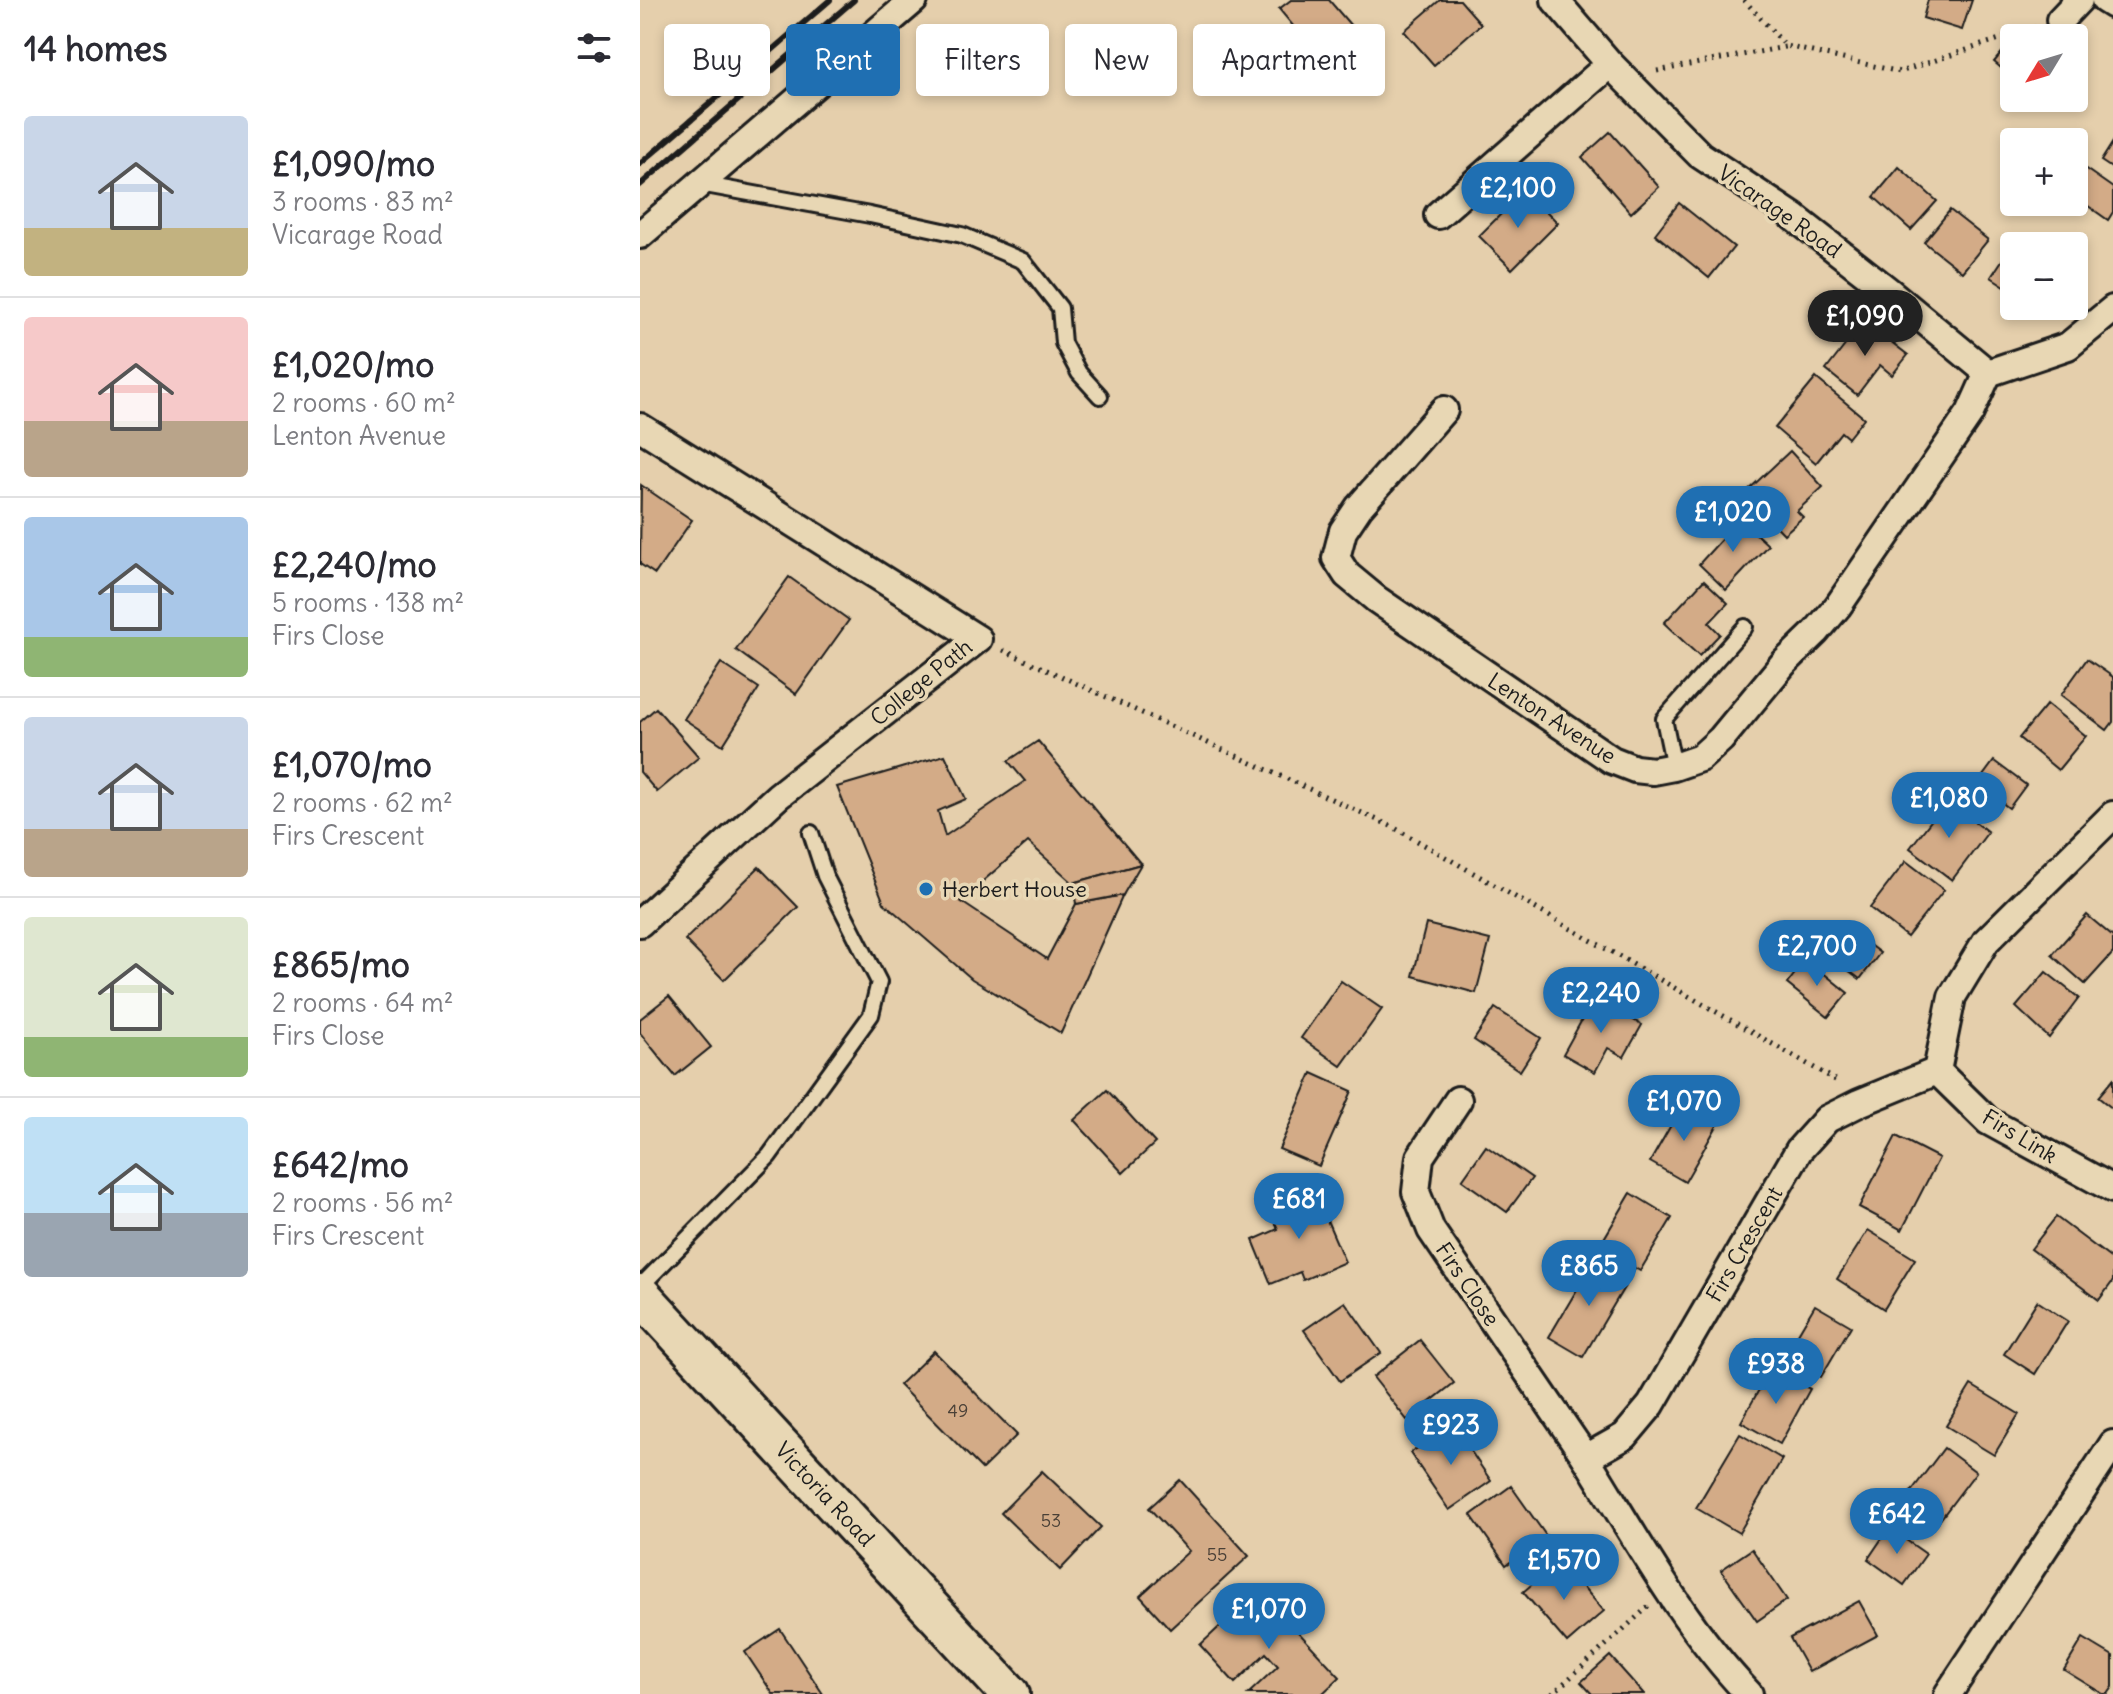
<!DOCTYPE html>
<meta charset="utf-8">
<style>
body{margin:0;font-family:Delius,sans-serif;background:#f7f7f7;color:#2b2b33;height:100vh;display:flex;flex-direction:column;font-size:30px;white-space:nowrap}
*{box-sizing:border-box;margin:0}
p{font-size:26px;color:#7c7c81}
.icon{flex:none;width:44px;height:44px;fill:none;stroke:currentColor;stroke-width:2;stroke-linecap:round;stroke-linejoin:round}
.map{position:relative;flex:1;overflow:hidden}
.details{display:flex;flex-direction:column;background:#fff;width:640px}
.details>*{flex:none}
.guide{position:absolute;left:24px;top:24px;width:760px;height:72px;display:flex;gap:16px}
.needle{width:52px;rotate:232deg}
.buttons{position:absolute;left:1360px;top:24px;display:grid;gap:16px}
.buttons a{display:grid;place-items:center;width:88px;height:88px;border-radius:8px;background:#fff;box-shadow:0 4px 12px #0003;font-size:40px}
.price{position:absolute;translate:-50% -68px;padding:0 18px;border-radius:28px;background:#1f6fb2;color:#fff;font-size:26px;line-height:52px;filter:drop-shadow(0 2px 4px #0008)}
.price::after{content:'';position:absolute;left:50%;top:48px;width:24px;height:18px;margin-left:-12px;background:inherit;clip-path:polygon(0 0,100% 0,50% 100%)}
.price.current{background:#222;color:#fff}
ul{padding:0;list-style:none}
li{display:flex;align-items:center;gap:24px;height:200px;padding:0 24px}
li+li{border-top:2px solid #e1e1e2}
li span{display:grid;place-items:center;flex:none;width:224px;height:160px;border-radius:8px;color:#555}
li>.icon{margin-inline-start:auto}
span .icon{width:96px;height:96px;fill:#fffc;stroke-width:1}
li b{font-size:34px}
h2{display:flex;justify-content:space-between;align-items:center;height:96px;padding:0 24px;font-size:34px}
.pill{padding:0 28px;border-radius:8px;background:#fff;box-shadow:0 4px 12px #0003;font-size:28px;line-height:72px}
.pill.current{background:#1f6fb2;color:#fff}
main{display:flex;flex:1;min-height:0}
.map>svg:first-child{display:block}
</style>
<main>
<section class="details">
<h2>14 homes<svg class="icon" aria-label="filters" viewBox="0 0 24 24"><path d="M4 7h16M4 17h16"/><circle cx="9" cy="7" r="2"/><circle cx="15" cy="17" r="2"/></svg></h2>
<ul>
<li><span style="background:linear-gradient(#c9d6e8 70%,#c2b280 0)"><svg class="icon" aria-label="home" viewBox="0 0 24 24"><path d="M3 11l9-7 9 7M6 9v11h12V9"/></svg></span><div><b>£1,090/mo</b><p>3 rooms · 83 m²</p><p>Vicarage Road</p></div></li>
<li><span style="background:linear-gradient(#f6c9c9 65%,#b9a48a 0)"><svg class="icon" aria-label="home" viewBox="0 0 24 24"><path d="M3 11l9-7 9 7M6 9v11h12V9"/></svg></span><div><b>£1,020/mo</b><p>2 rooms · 60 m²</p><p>Lenton Avenue</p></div></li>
<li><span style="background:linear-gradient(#a9c7e8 75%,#8fb573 0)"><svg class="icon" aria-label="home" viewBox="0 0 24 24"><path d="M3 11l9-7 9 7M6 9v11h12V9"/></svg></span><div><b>£2,240/mo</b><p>5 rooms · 138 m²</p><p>Firs Close</p></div></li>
<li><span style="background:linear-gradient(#c9d6e8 70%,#b9a48a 0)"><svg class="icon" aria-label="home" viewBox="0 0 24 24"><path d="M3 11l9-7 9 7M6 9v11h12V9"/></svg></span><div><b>£1,070/mo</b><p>2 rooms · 62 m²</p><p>Firs Crescent</p></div></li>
<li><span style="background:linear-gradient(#dfe7d0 75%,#8fb573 0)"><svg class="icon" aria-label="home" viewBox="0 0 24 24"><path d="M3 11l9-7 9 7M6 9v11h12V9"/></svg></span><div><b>£865/mo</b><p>2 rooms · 64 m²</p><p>Firs Close</p></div></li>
<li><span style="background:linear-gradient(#bfe0f5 60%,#9aa5b1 0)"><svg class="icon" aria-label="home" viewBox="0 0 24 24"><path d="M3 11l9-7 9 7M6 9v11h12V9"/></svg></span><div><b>£642/mo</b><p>2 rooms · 56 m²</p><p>Firs Crescent</p></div></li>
</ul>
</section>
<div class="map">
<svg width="1473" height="1694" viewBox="0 0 1473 1694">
<rect width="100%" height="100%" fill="#e5cfac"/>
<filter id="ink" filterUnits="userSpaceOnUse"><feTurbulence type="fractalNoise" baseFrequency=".0125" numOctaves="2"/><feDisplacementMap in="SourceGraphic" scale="16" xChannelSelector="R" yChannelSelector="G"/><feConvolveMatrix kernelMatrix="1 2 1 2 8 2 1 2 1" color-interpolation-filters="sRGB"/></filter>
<g filter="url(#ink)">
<!-- building -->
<g fill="#d3ab87" stroke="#1c1c1c" stroke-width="2">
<polygon points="651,0 689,0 712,27 678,56 639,9"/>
<polygon points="800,0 820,0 841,24 794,65 764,31"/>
<polygon points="1288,0 1332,0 1322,30 1283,18"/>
<polygon points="1375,37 1377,38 1374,38 1374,79 1354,62"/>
<polygon points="970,132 1019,187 991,213 942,157"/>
<polygon points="1473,142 1473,169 1461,161"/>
<polygon points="1440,165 1473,188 1473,212 1468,220 1434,196 1434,174"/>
<polygon points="1259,167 1297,201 1271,230 1234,197"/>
<polygon points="885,190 918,223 872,269 839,236"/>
<polygon points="1039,203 1094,247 1069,278 1015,234"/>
<polygon points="1310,210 1348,240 1322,272 1284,242"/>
<polygon points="1373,244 1376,246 1374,292 1351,277"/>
<polygon points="1224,321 1268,355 1252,375 1240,365 1217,395 1186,370"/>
<polygon points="1176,378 1224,418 1208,438 1201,432 1176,463 1135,428"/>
<polygon points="1150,451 1183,487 1157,511 1163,517 1144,534 1105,493"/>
<polygon points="1,485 52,520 15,574 0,564"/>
<polygon points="1100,519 1128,545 1086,590 1059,564"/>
<polygon points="149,577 209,620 156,694 96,650"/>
<polygon points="1064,580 1088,603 1069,623 1080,634 1059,656 1024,623"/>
<polygon points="1447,659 1473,677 1473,722 1467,730 1421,695"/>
<polygon points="81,663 119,688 83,745 44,719"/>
<polygon points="1407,704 1446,736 1418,770 1379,738"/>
<polygon points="16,708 59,757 17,792 0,772 0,722"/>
<polygon points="398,741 501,864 433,883 388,842 320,901 407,959 436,904 483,895 421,1033 332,979 244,903 197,787 305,755 326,799 298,811 305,836 385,781 368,761"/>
<polygon points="1354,761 1386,785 1369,808 1337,784"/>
<polygon points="1307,800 1348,832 1312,880 1270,848"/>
<polygon points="1266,861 1304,890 1267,937 1230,908"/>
<polygon points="501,864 483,895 436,904 433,883"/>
<polygon points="119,867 158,907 84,980 45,940"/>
<polygon points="1447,915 1473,937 1473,953 1445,984 1412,955"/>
<polygon points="786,924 850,940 836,993 773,976"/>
<polygon points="1208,929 1240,953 1220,979 1188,955"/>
<polygon points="1166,959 1208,993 1188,1017 1147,984"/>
<polygon points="1406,972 1439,998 1409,1038 1376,1007"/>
<polygon points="701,981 742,1009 701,1066 661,1038"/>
<polygon points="29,996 71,1047 35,1076 0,1033 0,1019"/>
<polygon points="954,998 1002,1025 984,1057 968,1048 955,1072 923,1054"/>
<polygon points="855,1008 901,1038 880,1071 834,1040"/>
<polygon points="672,1073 712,1091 679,1166 639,1149"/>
<polygon points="1473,1079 1473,1109 1458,1097"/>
<polygon points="467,1090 515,1143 483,1173 434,1120"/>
<polygon points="1043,1104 1078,1124 1045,1182 1010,1162"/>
<polygon points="1256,1136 1299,1158 1262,1230 1219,1207"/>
<polygon points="846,1146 892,1178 867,1212 822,1180"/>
<polygon points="674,1190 705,1262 663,1280 660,1272 631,1284 613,1240 638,1229 629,1209"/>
<polygon points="991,1193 1032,1218 1000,1271 959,1247"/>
<polygon points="1416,1217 1473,1260 1473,1281 1459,1300 1391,1249"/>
<polygon points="1228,1230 1275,1259 1244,1309 1197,1279"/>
<polygon points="955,1259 989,1279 943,1357 909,1337"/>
<polygon points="1397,1301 1428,1321 1395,1374 1364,1354"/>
<polygon points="705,1302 741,1353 700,1381 664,1330"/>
<polygon points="1175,1305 1211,1326 1181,1377 1145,1356"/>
<polygon points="780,1340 814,1383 767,1420 733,1377"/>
<polygon points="294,1351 377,1435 342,1469 259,1385"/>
<polygon points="1131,1368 1170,1389 1140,1444 1101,1422"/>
<polygon points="1331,1385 1379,1414 1354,1455 1306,1426"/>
<polygon points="813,1425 851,1481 809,1510 770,1453"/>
<polygon points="1100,1434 1142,1459 1099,1533 1056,1508"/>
<polygon points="1304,1448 1336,1472 1296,1525 1264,1501"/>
<polygon points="402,1471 461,1527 420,1570 361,1513"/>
<polygon points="540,1480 609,1556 530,1629 500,1596 549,1551 509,1508"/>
<polygon points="871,1486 907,1537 866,1565 831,1515"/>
<polygon points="1249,1528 1286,1554 1264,1585 1228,1559"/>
<polygon points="1112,1549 1147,1600 1117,1621 1081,1570"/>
<polygon points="920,1560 964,1611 927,1643 883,1592"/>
<polygon points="619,1590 700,1677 682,1694 608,1694 638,1666 626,1653 595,1683 560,1645"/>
<polygon points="1219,1601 1238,1635 1169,1672 1150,1638"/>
<polygon points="140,1629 183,1694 133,1694 105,1652"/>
<polygon points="1443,1638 1473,1656 1473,1687 1468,1694 1463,1694 1424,1670"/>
<polygon points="970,1656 1004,1694 952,1694 941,1682"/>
</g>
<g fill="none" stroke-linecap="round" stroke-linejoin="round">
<defs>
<g id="lane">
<polyline points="60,184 230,215 322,235 383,261 420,308 423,343 439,373 460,396"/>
<polyline points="1034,767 1024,719 1105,627"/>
<polyline points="0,1287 129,1156 231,1015 239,982 185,876 171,833"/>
</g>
<g id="street">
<polyline points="915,0 970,64 1060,155 1154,217 1250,292 1348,373 1428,346 1473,309"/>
<polyline points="1465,0 1473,5"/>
<polyline points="1420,20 1439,0"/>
<polyline points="798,215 970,64"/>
<polyline points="0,235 274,0"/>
<polyline points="804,410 719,507 703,531 696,558 707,575 736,599 972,760 995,769 1013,771 1034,767 1060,758 1081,739 1143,664 1176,632 1198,606 1330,413 1348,373"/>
<polyline points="0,427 338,639 138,796 0,923"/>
<polyline points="1297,1071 1312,997 1346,941 1473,815"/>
<polyline points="1297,1071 1348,1121 1473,1189"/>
<polyline points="818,1100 780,1157 776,1192 791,1230 946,1458"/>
<path d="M1109 1694C1043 1625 996 1538 946 1458L985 1436 1011 1405 1159 1150 1187 1119 1219 1103 1297 1071"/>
<polyline points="1308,1694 1473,1444"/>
</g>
<polyline id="secondary" points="0,1294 370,1694"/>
</defs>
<!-- lane casing -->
<use href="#lane" stroke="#1c1c1c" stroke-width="20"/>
<!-- street casing -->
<use href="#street" stroke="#1c1c1c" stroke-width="32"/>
<!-- secondary casing -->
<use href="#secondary" stroke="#1c1c1c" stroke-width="44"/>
<!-- path -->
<g stroke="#1c1c1c" stroke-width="5" stroke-dasharray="2 6" stroke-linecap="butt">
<polyline points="1104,0 1146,46 1260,72 1396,27"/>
<polyline points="1017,71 1145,47"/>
<polyline points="363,650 753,827 1199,1082"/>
<polyline points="912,1694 1009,1606"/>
</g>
<!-- lane -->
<use href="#lane" stroke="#e8d7b4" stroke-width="14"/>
<!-- street -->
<use href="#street" stroke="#e8d7b4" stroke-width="26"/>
<!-- secondary -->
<use href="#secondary" stroke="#e8d7b4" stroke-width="38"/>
<!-- rail -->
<g stroke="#1c1c1c" stroke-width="6">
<polyline points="0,164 190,0"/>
<polyline points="0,185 214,0"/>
</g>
</g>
</g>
<!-- markers -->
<circle fill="#1f6fb2" stroke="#e8d7b4" stroke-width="3" cx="286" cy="889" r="8"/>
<g text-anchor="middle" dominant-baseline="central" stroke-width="7" stroke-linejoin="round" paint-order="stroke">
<!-- number labels -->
<g font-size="18" fill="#4a4037">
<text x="318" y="1410">49</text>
<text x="411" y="1520">53</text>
<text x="577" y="1554">55</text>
</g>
<!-- street labels -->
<g font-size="22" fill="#1c1c1c" stroke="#e8d7b4">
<text transform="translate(1140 211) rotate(35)">Vicarage Road</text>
<text transform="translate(281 682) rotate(-39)">College Path</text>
<text transform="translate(912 718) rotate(33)">Lenton Avenue</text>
<text transform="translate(1380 1136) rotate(31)">Firs Link</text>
<text transform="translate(1104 1244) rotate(-60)">Firs Crescent</text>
<text transform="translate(828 1284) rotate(56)">Firs Close</text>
<text transform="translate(185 1494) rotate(47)">Victoria Road</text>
</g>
<!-- poi labels -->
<g font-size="22" fill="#1c1c1c" stroke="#e8d7b4" text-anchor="start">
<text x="302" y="889">Herbert House</text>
</g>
</g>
</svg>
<div class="buttons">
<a><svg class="needle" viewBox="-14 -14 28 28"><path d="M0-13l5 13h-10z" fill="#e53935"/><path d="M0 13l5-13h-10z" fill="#7c7c81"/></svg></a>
<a>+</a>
<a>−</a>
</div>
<b class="price" style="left:878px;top:230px">£2,100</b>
<b class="price current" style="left:1225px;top:358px">£1,090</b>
<b class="price" style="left:1093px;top:554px">£1,020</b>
<b class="price" style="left:1309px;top:840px">£1,080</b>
<b class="price" style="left:1177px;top:988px">£2,700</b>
<b class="price" style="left:961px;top:1035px">£2,240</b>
<b class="price" style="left:1044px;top:1143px">£1,070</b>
<b class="price" style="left:659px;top:1241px">£681</b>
<b class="price" style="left:949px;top:1308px">£865</b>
<b class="price" style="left:1136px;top:1406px">£938</b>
<b class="price" style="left:811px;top:1467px">£923</b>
<b class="price" style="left:1257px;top:1556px">£642</b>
<b class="price" style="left:924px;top:1602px">£1,570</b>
<b class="price" style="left:629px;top:1651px">£1,070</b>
<div class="guide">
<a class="pill">Buy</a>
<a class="pill current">Rent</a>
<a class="pill">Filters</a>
<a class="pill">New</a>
<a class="pill">Apartment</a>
</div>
</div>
</main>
